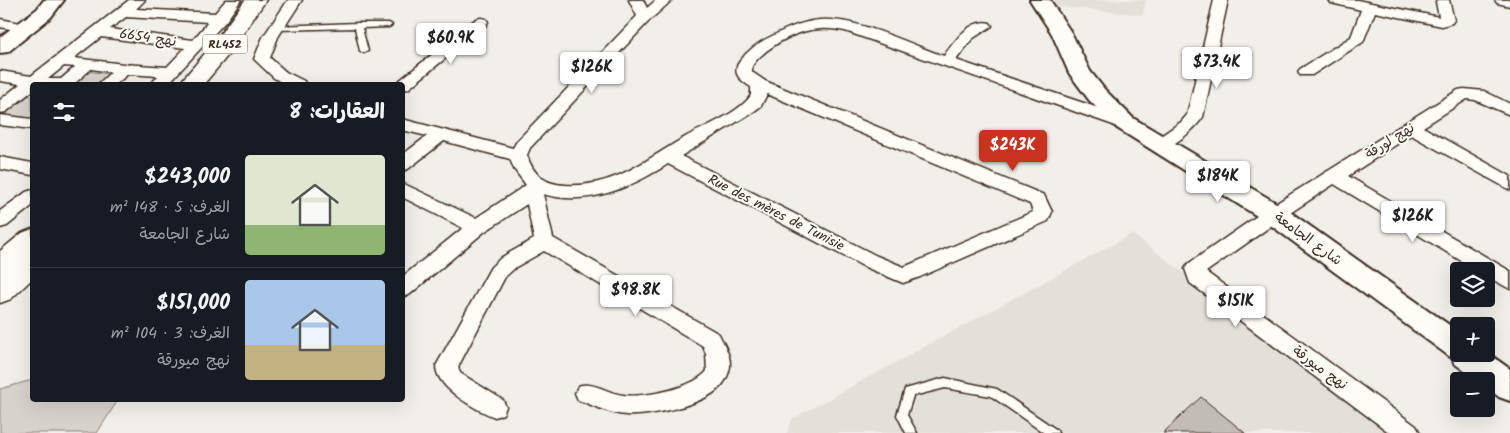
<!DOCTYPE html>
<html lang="ar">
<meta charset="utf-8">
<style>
body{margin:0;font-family:Kalam,"Playpen Sans Arabic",sans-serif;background:#20242c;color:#f1f3f6;direction:rtl;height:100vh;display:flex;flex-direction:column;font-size:19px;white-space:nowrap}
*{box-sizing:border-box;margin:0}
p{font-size:16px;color:#9ea1a6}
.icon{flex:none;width:28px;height:28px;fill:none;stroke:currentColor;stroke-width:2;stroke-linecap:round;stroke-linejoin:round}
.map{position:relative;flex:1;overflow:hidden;direction:ltr}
.side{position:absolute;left:30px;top:82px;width:375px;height:320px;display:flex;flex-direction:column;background:#171b24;border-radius:5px;box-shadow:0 5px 20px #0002;direction:rtl}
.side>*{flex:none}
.buttons{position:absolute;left:1450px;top:262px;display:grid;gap:10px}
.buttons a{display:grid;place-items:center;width:45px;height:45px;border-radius:5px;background:#171b24;box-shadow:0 5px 20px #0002;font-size:25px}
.price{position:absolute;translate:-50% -42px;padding:0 11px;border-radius:5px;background:#fff;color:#222;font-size:16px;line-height:32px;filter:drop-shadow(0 1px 2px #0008)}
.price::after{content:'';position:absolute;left:50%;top:30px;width:15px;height:11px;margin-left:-8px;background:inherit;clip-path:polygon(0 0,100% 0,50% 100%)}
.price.current{background:#c8321e;color:#fff}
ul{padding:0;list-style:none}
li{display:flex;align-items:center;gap:15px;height:125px;padding:0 20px}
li+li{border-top:1px solid #363941}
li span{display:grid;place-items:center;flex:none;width:140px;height:100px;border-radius:5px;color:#555}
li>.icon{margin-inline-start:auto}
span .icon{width:60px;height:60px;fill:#fffc;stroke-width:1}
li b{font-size:21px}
h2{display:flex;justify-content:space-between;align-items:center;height:60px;padding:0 20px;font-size:21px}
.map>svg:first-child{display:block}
</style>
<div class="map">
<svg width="1510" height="433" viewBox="0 0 1510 433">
<rect width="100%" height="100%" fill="#f1efea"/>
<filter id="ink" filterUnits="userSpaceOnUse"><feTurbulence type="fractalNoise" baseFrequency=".02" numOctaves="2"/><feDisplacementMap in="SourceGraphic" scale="10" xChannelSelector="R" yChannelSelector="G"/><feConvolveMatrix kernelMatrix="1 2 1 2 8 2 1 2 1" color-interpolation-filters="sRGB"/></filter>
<g filter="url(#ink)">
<!-- built -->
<g fill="#e3e0da">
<polygon points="1046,0 1146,0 1143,15 1050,6"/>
<polygon points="1132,234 1398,433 787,433 792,419"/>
</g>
<!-- green -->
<g fill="#d7d2cc" stroke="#897e75">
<polygon points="84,71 111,74 97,85 67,85"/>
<polygon points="25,95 32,96 32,119 0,115"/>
<polygon points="32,380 32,400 118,400 97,433 0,433 0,389"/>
</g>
<!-- building -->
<polygon fill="#c1bcb4" stroke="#3b2a1e" points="1201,397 1245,433 1163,433"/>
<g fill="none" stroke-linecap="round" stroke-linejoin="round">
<defs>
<g id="lane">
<polygon points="358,23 389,23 392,25 389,27 362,28 368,51 364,53 360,51 355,28 276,30 273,28 276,26"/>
<polygon points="945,378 997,389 1057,430 1058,433 1044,433 991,396 945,388 913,396 907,415 917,433 906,433 897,415 905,389"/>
</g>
<g id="street">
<path d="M129 0H145L136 9 215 13 226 0H241L226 21 167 85H150L158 76 128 74 115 85H97L111 72 91 69 73 85H32V91L6 112 0 113V100L20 84 0 81V71L31 76ZM126 17 208 22 193 40 110 29ZM101 37 185 48 167 67 124 64 74 58ZM64 66 75 67 61 79H48Z"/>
<polygon points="288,0 302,0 278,37 270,58 286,72 304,81 306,85 286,85 274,78 254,59 263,37"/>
<path d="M629 0H643L647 8 656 0H672L650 20 530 148 527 155C533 175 545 184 565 185 615 188 646 159 687 136 704 127 741 112 751 95V87C740 80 731 73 740 61 749 48 763 40 776 34 790 27 805 21 820 20 856 17 909 44 944 56 954 42 970 18 990 23L992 26 972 39 956 60 1131 119 1133 123 1131 127 1125 128 1119 127 845 31C837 30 829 28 821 29 798 29 765 47 752 66V72L765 81 1044 195 1052 212 1048 221 920 277 903 283 863 266 668 164C630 188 588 207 543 194L553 238 719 334C723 343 731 355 730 366 729 375 724 384 717 390 700 405 649 417 626 415 609 414 593 405 578 400L575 393 578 386C593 381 607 393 623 395 644 398 694 388 707 371L706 354 703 346 544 251 516 267 505 277 458 367 460 373 503 400 506 407 503 414 495 417C476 410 436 388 436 366L491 267 502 257 534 239 527 204 484 232 409 295 402 297V277L463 228 402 197V183L476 218 526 185 514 169 510 159 444 141 408 169 402 171V155L427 136 402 130V119L513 148 517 141 637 16ZM767 94 1030 204 1033 212 904 267 877 256 681 156 753 112 761 106Z"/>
<path d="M1214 0H1228L1203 117C1195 129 1170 152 1155 148L1152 144 1155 140 1181 122 1187 115Z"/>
<polygon points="1329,0 1357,0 1439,17 1436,2 1437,0 1449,0 1454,20 1452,23 1442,26 1375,12 1363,42 1312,75 1300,75 1298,72 1300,69 1351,37 1361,10 1331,3"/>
<polygon points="1495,0 1510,0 1510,6 1497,3"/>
<polygon points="481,18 486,19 488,22 486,25 408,89 402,90 402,85 394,85 476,19"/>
<polygon points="0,19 30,25 32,28 30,31 25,32 0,27"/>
<polygon points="1464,89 1484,91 1510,104 1510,115 1475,100 1467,99 1423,127 1510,176 1510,190 1411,135 1348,176 1510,271 1510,289 1486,276 1486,271 1478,271 1334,184 1281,219 1206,272 1416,426 1420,433 1390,433 1190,283 1185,269 1188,264 1267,209 1458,90"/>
<polygon points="0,115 32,119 32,129 0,125"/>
<polygon points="0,157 32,163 32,175 0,169"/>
<polygon points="32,190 32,206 7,226 0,228 0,211 26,192"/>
</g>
<g id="secondary">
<polygon points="44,0 64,0 51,17 8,52 0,53 0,37 37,9"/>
<polygon points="1030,0 1050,0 1072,34 1090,71 1105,90 1133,118 1283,207 1459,332 1459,354 1486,352 1510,369 1510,401 1499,397 1486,387 1486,381 1478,381 1454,363 1453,359 1265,221 1117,128 1089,100 1069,73 1052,34"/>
</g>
<g id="highway">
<polygon points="245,0 266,0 229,54 203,85 178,85 213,44"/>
<polygon points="32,229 32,279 11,299 0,303 0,251 22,233"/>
</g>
</defs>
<!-- lane casing -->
<use href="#lane" stroke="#3b2a1e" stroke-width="3"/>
<!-- street casing -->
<use href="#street" stroke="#3b2a1e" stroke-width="3"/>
<!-- secondary casing -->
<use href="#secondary" stroke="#3b2a1e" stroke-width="4"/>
<!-- highway casing -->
<use href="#highway" stroke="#3b2a1e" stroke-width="3"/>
<!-- lane -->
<use href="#lane" fill="#fdfcf7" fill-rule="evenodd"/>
<!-- street -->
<use href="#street" fill="#fdfcf7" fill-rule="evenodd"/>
<!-- secondary -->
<use href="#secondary" fill="#fdfcf7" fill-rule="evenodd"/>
<!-- highway -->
<use href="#highway" fill="#fdfcf7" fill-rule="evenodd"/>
</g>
</g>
<g text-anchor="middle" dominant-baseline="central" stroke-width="4" stroke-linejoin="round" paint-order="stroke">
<!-- shield labels -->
<rect fill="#fdfcf7" stroke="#75695f" stroke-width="1" x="202.5" y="34.5" width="45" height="19" rx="4"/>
<g font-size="12" font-weight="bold" fill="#3b2a1e">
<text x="225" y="44">RL452</text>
</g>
<!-- street labels -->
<g font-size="14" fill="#3b2a1e" stroke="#fdfcf7">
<text transform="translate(148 38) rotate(8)">نهج 6654</text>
<text transform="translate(1390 141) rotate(-32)">نهج لورقة</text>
<text transform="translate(776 213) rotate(27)">Rue des mères de Tunisie</text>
<text transform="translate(1308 239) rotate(36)">شارع الجامعة</text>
<text transform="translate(1320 368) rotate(36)">نهج ميورقة</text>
</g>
</g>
</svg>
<div class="buttons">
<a><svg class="icon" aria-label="layers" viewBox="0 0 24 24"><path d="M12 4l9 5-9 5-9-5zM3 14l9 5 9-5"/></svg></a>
<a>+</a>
<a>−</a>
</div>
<b class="price" style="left:451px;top:65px">$60.9K</b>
<b class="price" style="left:1217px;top:89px">$73.4K</b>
<b class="price" style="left:592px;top:94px">$126K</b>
<b class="price current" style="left:1013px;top:172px">$243K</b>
<b class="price" style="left:1218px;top:203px">$184K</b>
<b class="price" style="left:1413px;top:243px">$126K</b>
<b class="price" style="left:636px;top:317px">$98.8K</b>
<b class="price" style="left:1236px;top:328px">$151K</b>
<section class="side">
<h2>العقارات: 8<svg class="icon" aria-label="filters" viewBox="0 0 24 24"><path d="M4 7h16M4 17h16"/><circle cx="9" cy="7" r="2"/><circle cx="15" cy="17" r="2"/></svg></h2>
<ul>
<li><span style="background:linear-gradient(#dfe7d0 70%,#8fb573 0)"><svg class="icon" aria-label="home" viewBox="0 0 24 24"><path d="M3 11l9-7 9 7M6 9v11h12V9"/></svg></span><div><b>$243,000</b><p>الغرف: 5 · 148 m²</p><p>شارع الجامعة</p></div></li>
<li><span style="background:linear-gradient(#a9c7e8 65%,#c2b280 0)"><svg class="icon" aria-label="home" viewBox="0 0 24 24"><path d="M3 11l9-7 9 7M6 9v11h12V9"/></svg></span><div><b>$151,000</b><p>الغرف: 3 · 104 m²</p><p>نهج ميورقة</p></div></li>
</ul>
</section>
</div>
